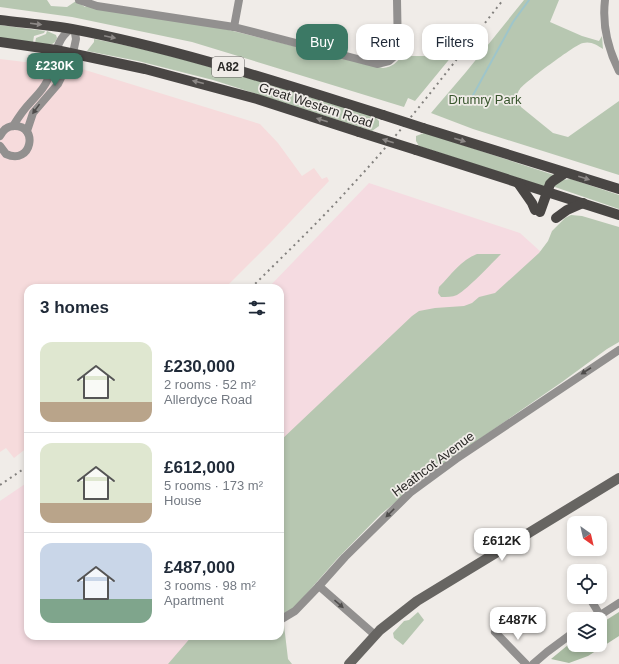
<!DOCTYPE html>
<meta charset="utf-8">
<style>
body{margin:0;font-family:Arial,sans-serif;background:#f2f2f3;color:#1f2937;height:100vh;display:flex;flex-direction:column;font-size:15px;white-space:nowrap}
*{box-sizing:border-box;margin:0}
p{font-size:13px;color:#747a83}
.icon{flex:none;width:22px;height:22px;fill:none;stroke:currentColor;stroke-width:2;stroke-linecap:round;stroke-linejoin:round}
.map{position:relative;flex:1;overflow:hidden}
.sheet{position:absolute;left:24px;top:284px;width:260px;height:356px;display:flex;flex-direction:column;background:#fff;border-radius:12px;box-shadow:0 2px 6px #0003}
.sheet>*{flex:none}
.banner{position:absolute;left:296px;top:24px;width:263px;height:36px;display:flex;gap:8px}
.needle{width:26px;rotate:146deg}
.buttons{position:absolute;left:567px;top:516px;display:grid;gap:8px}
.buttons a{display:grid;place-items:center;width:40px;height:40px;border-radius:8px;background:#fff;box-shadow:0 2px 6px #0003;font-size:20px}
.price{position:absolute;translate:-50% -34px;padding:0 9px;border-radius:8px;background:#fff;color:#222;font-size:13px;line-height:26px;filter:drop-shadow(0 1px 2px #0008)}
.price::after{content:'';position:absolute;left:50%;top:24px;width:12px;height:9px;margin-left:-6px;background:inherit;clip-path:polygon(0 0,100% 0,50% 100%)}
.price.current{background:#3c7965;color:#fff}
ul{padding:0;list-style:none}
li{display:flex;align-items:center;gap:12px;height:100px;padding:0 16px}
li+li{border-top:1px solid #e0e1e3}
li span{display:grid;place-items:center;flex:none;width:112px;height:80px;border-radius:12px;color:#555}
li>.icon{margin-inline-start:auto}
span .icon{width:48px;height:48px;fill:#fffc;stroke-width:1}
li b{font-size:17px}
h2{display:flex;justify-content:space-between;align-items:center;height:48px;padding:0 16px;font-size:17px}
.chip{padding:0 14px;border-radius:12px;background:#fff;box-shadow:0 2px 6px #0003;font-size:14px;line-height:36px}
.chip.current{background:#3c7965;color:#fff}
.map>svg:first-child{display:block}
</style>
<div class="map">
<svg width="619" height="664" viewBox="0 0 619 664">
<rect width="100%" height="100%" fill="#f0ece8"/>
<!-- commercial -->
<polygon fill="#f6dbdc" points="0,59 82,69 260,124 278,143 302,176 314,168 322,179 327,177 329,181 272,241 225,288 28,288 28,447 14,458 6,448 0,452"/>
<!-- industrial -->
<g fill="#f5dbe1">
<polygon points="369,183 520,233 541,252 280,489 280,288 268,288"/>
<polygon points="28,482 28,636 203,636 176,664 0,664 0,501"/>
</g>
<!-- green -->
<g fill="#b7c7b1">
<path d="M0 0H47L51 6 67 7 76 1 85 7 87 5 221 28 383 68C392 67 397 63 401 56H452L415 101 408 98 404 107 192 42 72 17 0 7Z"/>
<path d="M524 0H559L550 22 582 36 599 41 602 36 603 49C597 45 591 41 583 43 576 44 524 83 520 89 518 91 518 93 517 95L521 107 553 133 568 137 619 101V175L473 129 431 113 466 72Z"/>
<polygon points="0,25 45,31 44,33 34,36 33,42 0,39"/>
<path d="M47 31 56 35 57 38C54 48 44 44 35 43L36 38 46 34Z"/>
<path d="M94 39C190 57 282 89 375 117L379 121V126L372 131 213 80 138 61 87 51 94 42Z"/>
<polygon points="424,133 441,138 554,175 546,187 419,146 416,141 416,136"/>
<polygon points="571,179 619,195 619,209 552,186 560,180"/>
<polygon points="571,215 582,216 619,227 619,342 607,349 562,382 439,467 381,514 337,559 293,609 280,615 280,441 412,316 419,311 435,308 464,306 472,303 479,297 495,293 539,253 548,241 552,231 565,218"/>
<path d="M477 254H501C490 265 469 288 457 295 452 297 447 297 441 297L438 293 439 287C450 276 462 259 477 254Z"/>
<polygon points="418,612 424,620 403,645 394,638 393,633 404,621 409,620"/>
<polygon points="280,625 284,625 288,659 292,664 168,664 192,636 280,636"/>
</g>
<!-- forest -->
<polygon fill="#a8bba1" points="619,612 619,636 588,656 569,663 551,659 574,640 574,645 600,645 600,624"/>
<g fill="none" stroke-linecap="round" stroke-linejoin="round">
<!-- stream -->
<polyline stroke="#9ec5ca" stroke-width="2" points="467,104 472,97 513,22 529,0"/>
<!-- street -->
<g stroke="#92908f" stroke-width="8">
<polyline points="79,0 97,6 234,27 377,64 389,61 398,53 397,0"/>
<path d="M605 0C602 25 608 49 619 71"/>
<polyline points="234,27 239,0"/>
<path d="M13 126C18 118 23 110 30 103 36 96 43 90 47 81 56 63 53 41 71 29L75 33 76 39 73 53 58 84 33 113 27 131"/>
<path d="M0 136C3 130 7 126 14 126 39 125 32 166 6 154L0 146"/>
<polyline points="573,572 574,573"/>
<polyline points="589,597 600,615"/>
<polyline points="594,619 619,603"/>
<polyline points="280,620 295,611 319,586"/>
<polyline points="495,632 526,664"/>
<polyline points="375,635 319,586 345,557 411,492 456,459 619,350"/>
<polyline points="533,664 547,652 574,632"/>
</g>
<!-- secondary -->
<polyline stroke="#676562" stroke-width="10" points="349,664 380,630 417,601 619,478"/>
<!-- primary -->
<g stroke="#494644" stroke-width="10">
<path d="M0 20C24 23 48 25 72 29 178 49 280 83 383 115"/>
<polyline points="0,42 56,50 145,69 257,99 359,132"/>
<polyline points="423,128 619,189"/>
<polyline points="416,150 619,215"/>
<polyline points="518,183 532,203 535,210"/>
<polyline points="540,212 550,184 553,181 565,173"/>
<polyline points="556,218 567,210 583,203"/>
</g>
<!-- rail -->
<g stroke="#83817e" stroke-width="2" stroke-dasharray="2 4" stroke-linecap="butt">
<path d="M251 288C285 254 321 220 353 184 407 126 454 62 503 0"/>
<polyline points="0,485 28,466"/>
</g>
<!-- primary-bridge -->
<g stroke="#494644" stroke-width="10">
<polyline points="383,115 423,128"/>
<polyline points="359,132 416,150"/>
</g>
</g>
<!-- one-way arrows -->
<defs><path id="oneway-solid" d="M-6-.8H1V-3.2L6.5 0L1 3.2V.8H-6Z"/></defs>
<g fill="#8c8886">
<use href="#oneway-solid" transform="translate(36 24) rotate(7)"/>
<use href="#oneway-solid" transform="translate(110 37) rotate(12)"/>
<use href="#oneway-solid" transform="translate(198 82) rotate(-166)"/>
<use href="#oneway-solid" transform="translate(322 120) rotate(-162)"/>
<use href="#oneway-solid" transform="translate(460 140) rotate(18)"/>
<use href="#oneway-solid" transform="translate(388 141) rotate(-162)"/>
<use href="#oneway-solid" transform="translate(584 178) rotate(17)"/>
</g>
<g fill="#4e4c4b">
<use href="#oneway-solid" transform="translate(36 109) rotate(126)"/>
<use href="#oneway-solid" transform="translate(586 371) rotate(147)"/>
<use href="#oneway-solid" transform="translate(390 513) rotate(135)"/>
<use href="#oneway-solid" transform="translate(339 604) rotate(41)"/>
</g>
<g text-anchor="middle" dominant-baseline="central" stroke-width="3.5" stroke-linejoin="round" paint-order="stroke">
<!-- shield labels -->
<rect fill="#f0ece8" stroke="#656360" stroke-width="1" x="212" y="57" width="32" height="20" rx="3"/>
<g font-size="12" font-weight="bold" fill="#292826">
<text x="228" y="67">A82</text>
</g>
<!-- park labels -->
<g font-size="13" fill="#39562e" stroke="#f0ece8">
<text x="485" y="99">Drumry Park</text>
</g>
<!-- street labels -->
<g font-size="13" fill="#292826" stroke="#f0ece8">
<text transform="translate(316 105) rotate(18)">Great Western Road</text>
<text transform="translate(433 464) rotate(-37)">Heathcot Avenue</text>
</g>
</g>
</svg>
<div class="buttons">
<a><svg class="needle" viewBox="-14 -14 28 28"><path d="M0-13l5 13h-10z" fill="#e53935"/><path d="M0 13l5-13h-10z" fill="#747a83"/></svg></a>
<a><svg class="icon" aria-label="locate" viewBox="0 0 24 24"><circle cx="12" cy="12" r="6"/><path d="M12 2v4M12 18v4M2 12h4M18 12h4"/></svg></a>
<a><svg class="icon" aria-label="layers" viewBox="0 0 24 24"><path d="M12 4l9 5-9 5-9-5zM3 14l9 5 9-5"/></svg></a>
</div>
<b class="price current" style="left:55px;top:87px">£230K</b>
<b class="price" style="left:502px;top:562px">£612K</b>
<b class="price" style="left:518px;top:641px">£487K</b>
<div class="banner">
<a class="chip current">Buy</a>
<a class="chip">Rent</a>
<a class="chip">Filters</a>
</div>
<section class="sheet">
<h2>3 homes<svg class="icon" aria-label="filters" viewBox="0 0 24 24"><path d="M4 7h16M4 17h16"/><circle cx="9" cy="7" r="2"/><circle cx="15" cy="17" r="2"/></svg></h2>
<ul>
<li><span style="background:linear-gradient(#dfe7d0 75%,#b9a48a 0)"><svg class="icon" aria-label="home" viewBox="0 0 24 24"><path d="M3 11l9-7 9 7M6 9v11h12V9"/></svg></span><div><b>£230,000</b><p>2 rooms · 52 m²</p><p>Allerdyce Road</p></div></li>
<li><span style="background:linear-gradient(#dfe7d0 75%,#b9a48a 0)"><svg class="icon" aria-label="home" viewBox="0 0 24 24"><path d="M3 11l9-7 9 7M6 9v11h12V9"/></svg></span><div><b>£612,000</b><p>5 rooms · 173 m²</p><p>House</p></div></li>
<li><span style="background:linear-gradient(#c9d6e8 70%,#7fa58c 0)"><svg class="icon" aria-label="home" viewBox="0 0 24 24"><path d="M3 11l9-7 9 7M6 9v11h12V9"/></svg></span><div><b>£487,000</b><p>3 rooms · 98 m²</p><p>Apartment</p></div></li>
</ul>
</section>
</div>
